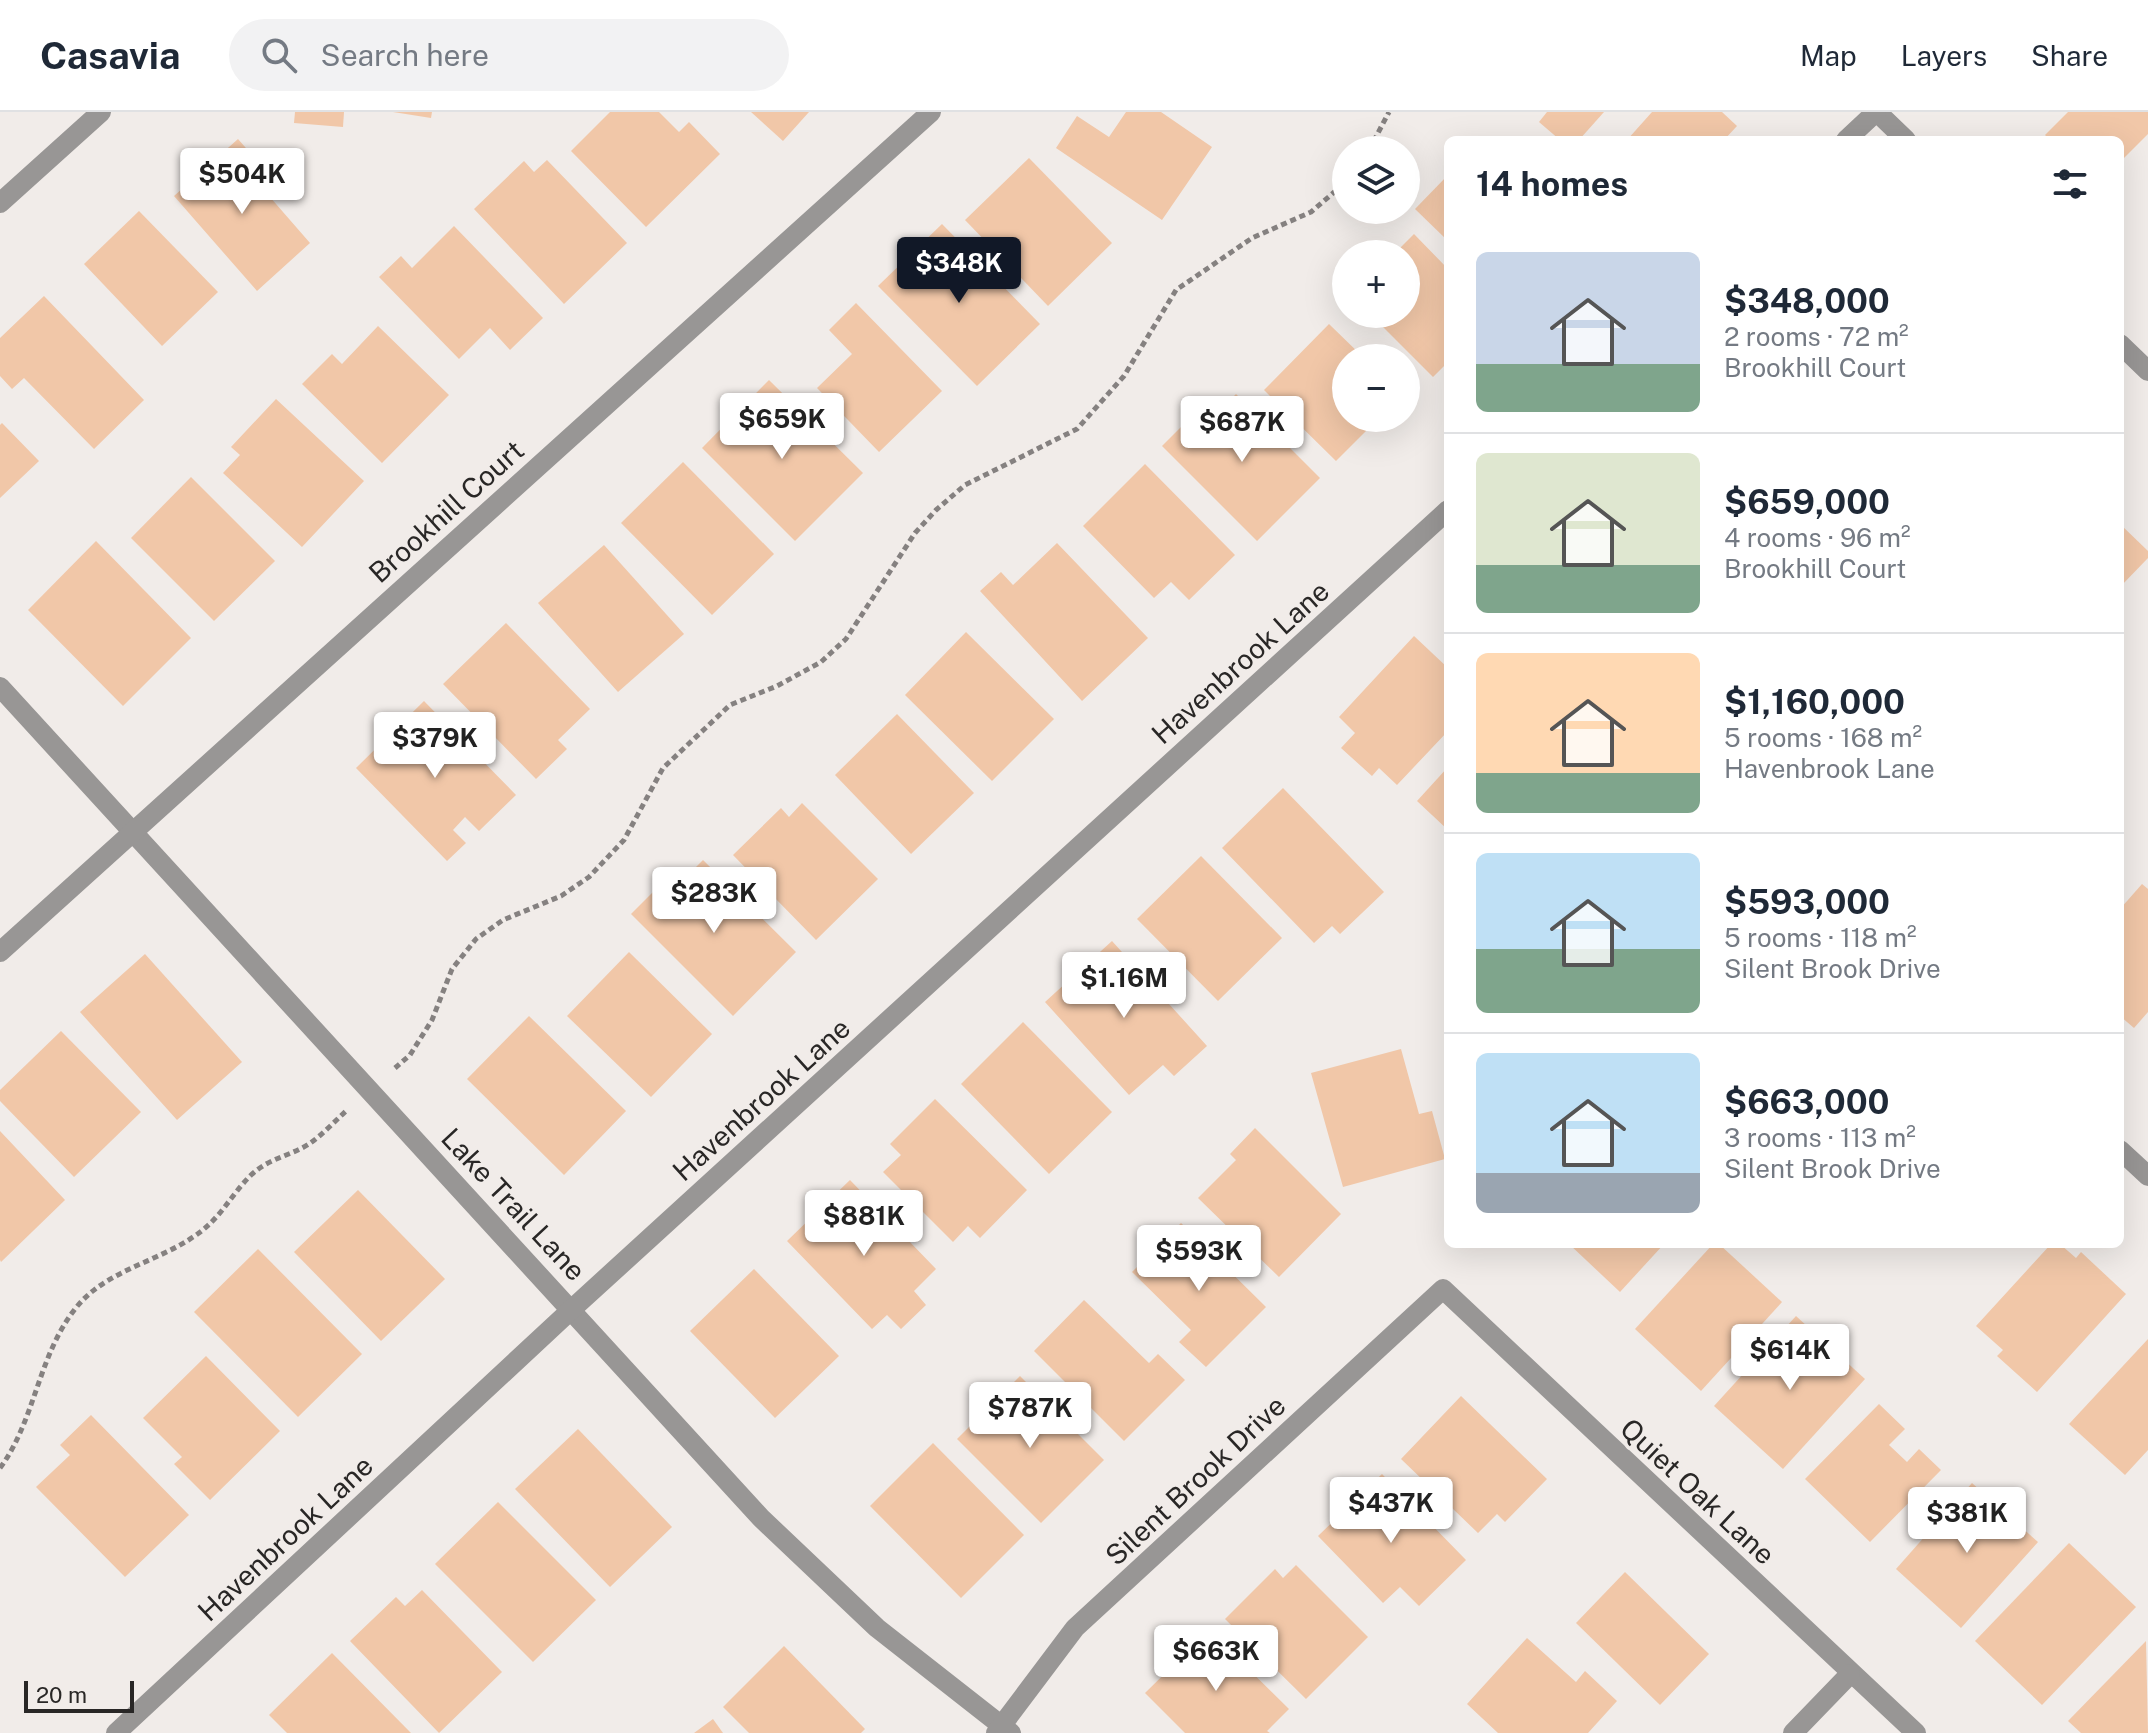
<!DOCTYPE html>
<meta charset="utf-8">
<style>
body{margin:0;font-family:"Public Sans",sans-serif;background:#f2f2f3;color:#1f2937;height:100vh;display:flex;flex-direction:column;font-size:30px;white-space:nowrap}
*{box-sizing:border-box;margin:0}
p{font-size:26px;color:#747a83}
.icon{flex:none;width:44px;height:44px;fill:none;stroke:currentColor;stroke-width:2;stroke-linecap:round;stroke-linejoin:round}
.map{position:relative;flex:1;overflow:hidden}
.drawer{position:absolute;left:1444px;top:24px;width:680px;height:1112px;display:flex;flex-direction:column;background:#fff;border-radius:12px;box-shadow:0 8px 32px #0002}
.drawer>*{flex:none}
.tools{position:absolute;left:1332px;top:24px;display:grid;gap:16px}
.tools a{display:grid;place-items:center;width:88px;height:88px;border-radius:50%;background:#fff;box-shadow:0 8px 32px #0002;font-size:40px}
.scale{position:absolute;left:24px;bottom:20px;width:110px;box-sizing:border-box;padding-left:8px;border:4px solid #292726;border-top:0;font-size:22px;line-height:28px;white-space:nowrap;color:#292726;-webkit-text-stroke:6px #f1ece9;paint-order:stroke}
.price{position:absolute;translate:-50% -68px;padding:0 18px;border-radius:8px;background:#fff;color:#222;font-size:26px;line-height:52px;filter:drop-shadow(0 2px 4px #0008)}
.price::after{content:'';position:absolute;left:50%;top:48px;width:24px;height:18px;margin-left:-12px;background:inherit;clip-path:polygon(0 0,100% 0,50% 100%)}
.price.on{background:#111827;color:#fff}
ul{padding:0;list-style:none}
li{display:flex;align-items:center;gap:24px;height:200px;padding:0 32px}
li+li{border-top:2px solid #e0e1e3}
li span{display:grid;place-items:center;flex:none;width:224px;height:160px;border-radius:12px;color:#555}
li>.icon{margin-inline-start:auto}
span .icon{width:96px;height:96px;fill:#fffc;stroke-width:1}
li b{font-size:34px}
h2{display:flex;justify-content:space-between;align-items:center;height:96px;padding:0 32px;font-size:34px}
header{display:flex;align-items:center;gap:48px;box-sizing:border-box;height:112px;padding:0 40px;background:#fff;border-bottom:2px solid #e0e1e3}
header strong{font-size:38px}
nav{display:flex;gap:44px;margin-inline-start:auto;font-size:28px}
.search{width:560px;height:72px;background:#f2f2f3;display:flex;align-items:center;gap:20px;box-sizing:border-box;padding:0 28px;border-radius:44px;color:#747a83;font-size:30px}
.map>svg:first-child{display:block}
</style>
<header>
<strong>Casavia</strong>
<div class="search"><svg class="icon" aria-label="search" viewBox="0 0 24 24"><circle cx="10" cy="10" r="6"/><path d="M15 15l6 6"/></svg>Search here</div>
<nav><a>Map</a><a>Layers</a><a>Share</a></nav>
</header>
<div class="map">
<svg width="2148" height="1621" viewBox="0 0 2148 1621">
<rect width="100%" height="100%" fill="#f1ece9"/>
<!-- building -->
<g fill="#f1c7a8">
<polygon points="295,0 344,0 343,15 294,11"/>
<polygon points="393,0 432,0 431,6"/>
<polygon points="610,0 659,0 679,20 689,10 720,42 646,115 571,39"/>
<polygon points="751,0 809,0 783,29"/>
<polygon points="1126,0 1161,0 1212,35 1162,108 1056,36 1077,4 1109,25"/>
<polygon points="1547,0 1604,0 1579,28 1560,28 1539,10"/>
<polygon points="1652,0 1722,0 1737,14 1724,28 1627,28"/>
<polygon points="2068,0 2148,0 2148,22 2120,50 2120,28 2050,28 2045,23"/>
<polygon points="238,27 267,60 256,69 310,131 257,179 174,84"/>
<polygon points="1029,46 1112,131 1048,194 965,108"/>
<polygon points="547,48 627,131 564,192 474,97 524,49 534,60"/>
<polygon points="1448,63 1448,129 1415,97"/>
<polygon points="139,99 218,180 162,234 84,152"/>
<polygon points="942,112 1040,212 977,274 878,174"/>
<polygon points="454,114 543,206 510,238 490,216 459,247 379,165 401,144 412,156"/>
<polygon points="1414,122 1448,157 1448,250 1433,265 1370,202 1406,202 1406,142 1394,142"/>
<polygon points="44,184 144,288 94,337 24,266 12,277 0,264 0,226"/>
<polygon points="856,191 942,279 879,340 817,276 852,242 829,218"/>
<polygon points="1329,212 1364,246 1346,246 1346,306 1379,306 1336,349 1264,278"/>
<polygon points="378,214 449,283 382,351 302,272 332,242 342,252"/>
<polygon points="769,268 863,361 795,429 702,336"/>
<polygon points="1236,282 1320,366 1257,429 1162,334 1205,291 1216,302"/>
<polygon points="276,287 364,369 302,435 223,361 240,343 231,335"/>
<polygon points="2,311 39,349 0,386 0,313"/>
<polygon points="683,350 774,442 712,503 621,411"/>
<polygon points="1145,352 1235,443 1189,488 1171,470 1154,486 1083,414"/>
<polygon points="191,365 275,449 214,509 131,426"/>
<polygon points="2120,412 2148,439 2148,446 2120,475"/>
<polygon points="96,429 191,526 123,594 28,498"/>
<polygon points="1057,431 1148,526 1082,589 980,479 1001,460 1013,473"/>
<polygon points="604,433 684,522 618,580 538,491"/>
<polygon points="506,511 590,597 558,628 567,637 536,667 443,572"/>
<polygon points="966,520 1054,607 992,669 905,583"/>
<polygon points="1414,524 1448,556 1448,619 1397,673 1379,656 1372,664 1341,636 1355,621 1339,605"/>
<polygon points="424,589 516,683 479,719 465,705 453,718 466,731 447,749 356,656"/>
<polygon points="897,602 974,681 911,742 835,663"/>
<polygon points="1448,655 1448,718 1417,689"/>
<polygon points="1283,676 1384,780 1340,822 1332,814 1314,831 1222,736"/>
<polygon points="802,691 878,767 816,828 733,743 781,696 789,705"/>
<polygon points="1201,744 1282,826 1218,889 1137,807"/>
<polygon points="703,748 796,840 733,904 631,802 677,756 686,765"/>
<polygon points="2142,772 2148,777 2148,900 2134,916 2120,904 2120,797"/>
<polygon points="1112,829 1207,934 1174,964 1163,953 1129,983 1045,890"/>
<polygon points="629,840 712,922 651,985 567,904"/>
<polygon points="145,842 242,950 177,1008 80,900"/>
<polygon points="529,904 626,999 564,1063 467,967"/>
<polygon points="1023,910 1112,1000 1049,1062 961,972"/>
<polygon points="61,919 141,1000 74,1065 0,989 0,978"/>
<polygon points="1401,937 1419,1002 1432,999 1445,1047 1343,1075 1311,961"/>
<polygon points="935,987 1027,1078 980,1126 968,1114 953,1130 883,1060 901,1043 890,1032"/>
<polygon points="1255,1016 1341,1102 1279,1165 1198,1086 1236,1048 1230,1042"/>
<polygon points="0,1019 65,1088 1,1150 0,1148"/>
<polygon points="850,1068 936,1157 914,1179 926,1193 901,1217 887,1203 872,1217 787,1129"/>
<polygon points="358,1078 445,1167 381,1229 294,1140"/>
<polygon points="1181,1111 1266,1195 1206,1255 1179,1230 1191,1218 1132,1160"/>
<polygon points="1569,1132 1664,1132 1620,1180"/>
<polygon points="1713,1132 1719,1132 1782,1190 1701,1279 1635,1217"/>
<polygon points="2051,1132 2060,1132 2076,1146 2081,1140 2126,1182 2037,1280 1997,1244 2003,1238 1976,1214"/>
<polygon points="258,1137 362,1242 298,1305 194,1200"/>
<polygon points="754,1157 839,1244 775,1306 690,1219"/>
<polygon points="1084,1188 1149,1251 1158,1242 1185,1268 1124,1329 1034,1239"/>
<polygon points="1796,1204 1865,1267 1783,1357 1714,1294"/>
<polygon points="2148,1227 2148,1338 2125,1363 2069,1312"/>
<polygon points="206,1244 280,1319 210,1388 174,1352 182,1345 143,1306"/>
<polygon points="1020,1264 1104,1348 1041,1411 957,1327"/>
<polygon points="1461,1284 1547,1367 1505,1410 1497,1402 1478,1421 1401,1347"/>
<polygon points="1879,1292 1905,1317 1889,1333 1907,1350 1919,1337 1941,1358 1870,1430 1805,1367"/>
<polygon points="91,1303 189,1403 125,1465 36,1375 70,1343 60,1333"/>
<polygon points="578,1317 672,1415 610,1475 515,1377"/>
<polygon points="933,1331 1024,1423 961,1486 870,1394"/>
<polygon points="1382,1362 1466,1448 1419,1494 1400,1475 1383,1491 1318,1424"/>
<polygon points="1972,1371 2038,1430 1961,1516 1896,1457"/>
<polygon points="498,1390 596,1488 533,1550 435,1452"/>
<polygon points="2069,1431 2136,1495 2042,1593 1975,1529"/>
<polygon points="1296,1453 1368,1525 1306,1587 1225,1507 1275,1457 1283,1466"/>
<polygon points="1625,1460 1709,1542 1660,1593 1576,1511"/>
<polygon points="422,1478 502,1560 439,1621 350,1529 396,1485 405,1494"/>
<polygon points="1209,1518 1289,1597 1267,1619 1270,1621 1185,1621 1145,1581"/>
<polygon points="1527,1526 1576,1570 1585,1559 1617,1589 1588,1621 1498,1621 1467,1592"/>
<polygon points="2146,1529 2148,1621 2081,1621 2068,1609"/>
<polygon points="784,1534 865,1617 861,1621 749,1621 723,1595"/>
<polygon points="332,1541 411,1621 287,1621 269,1603"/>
<polygon points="713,1607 723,1621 694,1621"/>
</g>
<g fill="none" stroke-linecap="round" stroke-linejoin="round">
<!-- path -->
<g stroke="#858180" stroke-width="5" stroke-dasharray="6 4" stroke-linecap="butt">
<polyline points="1369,38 1389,0"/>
<polyline points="395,956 410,943 432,908 452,857 476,827 503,808 561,784 589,765 624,728 663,656 730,593 777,574 821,550 846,527 915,421 936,398 965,373 1077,317 1124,264 1176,178 1252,126 1311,100 1346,70"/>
<path d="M0 1356C35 1309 38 1244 75 1197 104 1159 155 1151 193 1125 221 1107 229 1085 251 1063 269 1046 290 1044 309 1032 322 1023 334 1010 346 999"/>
</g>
<!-- street -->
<g stroke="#989695" stroke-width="20">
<polyline points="1877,0 1906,28"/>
<polyline points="1846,28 1876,0"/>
<polyline points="0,91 101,0"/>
<polyline points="2120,232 2148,259"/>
<polyline points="0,575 761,1406 877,1516 1011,1621"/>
<polyline points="0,840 931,0"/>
<polyline points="2120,1038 2148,1064"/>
<polyline points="116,1621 572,1197 1448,398"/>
<polyline points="996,1621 1075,1516 1443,1177 1916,1621"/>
<polyline points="1793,1621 1850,1562"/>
</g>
</g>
<g text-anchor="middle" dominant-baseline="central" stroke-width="7" stroke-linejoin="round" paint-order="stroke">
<!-- street labels -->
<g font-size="28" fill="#292726" stroke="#f1ece9">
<text transform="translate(446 399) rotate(-42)">Brookhill Court</text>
<text transform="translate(1240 550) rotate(-42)">Havenbrook Lane</text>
<text transform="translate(761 987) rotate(-42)">Havenbrook Lane</text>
<text transform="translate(514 1092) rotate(47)">Lake Trail Lane</text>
<text transform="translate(1195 1368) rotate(-43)">Silent Brook Drive</text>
<text transform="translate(1698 1379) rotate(43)">Quiet Oak Lane</text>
<text transform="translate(285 1426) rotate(-43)">Havenbrook Lane</text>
</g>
</g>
</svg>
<div class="tools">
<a><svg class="icon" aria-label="layers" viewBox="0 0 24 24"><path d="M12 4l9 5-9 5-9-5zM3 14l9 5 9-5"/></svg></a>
<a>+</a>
<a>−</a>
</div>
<div class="scale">20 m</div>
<b class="price" style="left:242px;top:104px">$504K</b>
<b class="price on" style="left:959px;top:193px">$348K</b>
<b class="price" style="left:782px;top:349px">$659K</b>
<b class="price" style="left:1242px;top:352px">$687K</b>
<b class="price" style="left:435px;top:668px">$379K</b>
<b class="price" style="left:714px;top:823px">$283K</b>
<b class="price" style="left:1124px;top:908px">$1.16M</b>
<b class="price" style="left:864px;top:1146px">$881K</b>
<b class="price" style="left:1199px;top:1181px">$593K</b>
<b class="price" style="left:1790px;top:1280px">$614K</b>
<b class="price" style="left:1030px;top:1338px">$787K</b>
<b class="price" style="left:1391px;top:1433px">$437K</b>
<b class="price" style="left:1967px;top:1443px">$381K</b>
<b class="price" style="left:1216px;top:1581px">$663K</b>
<section class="drawer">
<h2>14 homes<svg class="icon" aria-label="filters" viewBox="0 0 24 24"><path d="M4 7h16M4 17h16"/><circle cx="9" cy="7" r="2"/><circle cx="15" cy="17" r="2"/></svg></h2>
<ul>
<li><span style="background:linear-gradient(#c9d6e8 70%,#7fa58c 0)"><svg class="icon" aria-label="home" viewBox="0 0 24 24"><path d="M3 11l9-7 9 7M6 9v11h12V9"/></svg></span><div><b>$348,000</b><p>2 rooms · 72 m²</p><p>Brookhill Court</p></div></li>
<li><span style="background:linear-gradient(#dfe7d0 70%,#7fa58c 0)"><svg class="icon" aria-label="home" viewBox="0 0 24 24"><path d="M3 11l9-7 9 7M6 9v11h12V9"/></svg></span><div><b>$659,000</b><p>4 rooms · 96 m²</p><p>Brookhill Court</p></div></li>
<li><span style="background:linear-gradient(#ffd9b3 75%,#7fa58c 0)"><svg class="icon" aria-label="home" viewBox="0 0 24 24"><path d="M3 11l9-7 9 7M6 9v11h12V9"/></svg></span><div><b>$1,160,000</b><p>5 rooms · 168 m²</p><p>Havenbrook Lane</p></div></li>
<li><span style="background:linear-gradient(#bfe0f5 60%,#7fa58c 0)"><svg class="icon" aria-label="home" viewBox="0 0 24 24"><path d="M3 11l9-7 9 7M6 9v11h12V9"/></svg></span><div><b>$593,000</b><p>5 rooms · 118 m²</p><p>Silent Brook Drive</p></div></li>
<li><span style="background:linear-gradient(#bfe0f5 75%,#9aa5b1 0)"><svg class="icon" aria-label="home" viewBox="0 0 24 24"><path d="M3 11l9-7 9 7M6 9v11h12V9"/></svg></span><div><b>$663,000</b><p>3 rooms · 113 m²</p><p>Silent Brook Drive</p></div></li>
</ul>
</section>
</div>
